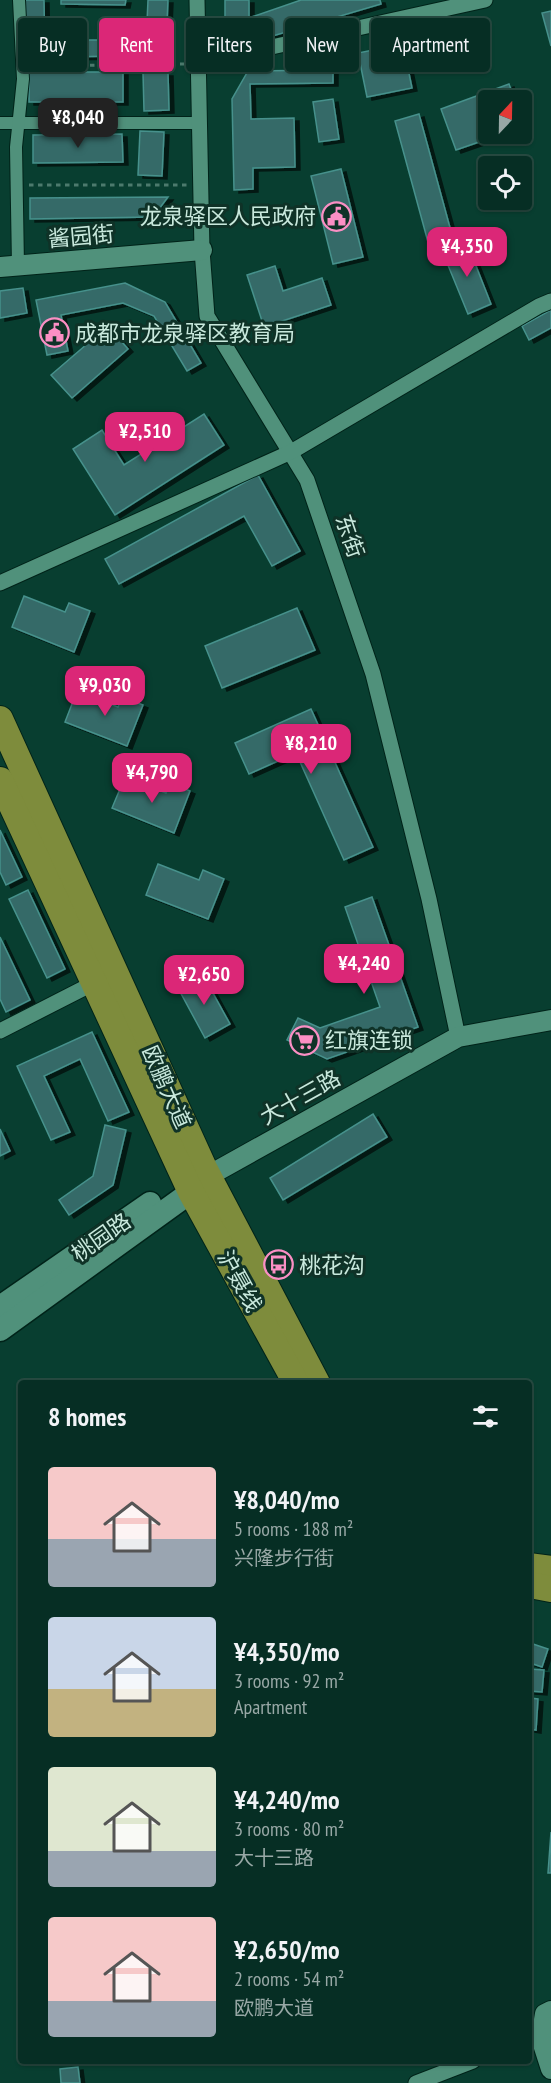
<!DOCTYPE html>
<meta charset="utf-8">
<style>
body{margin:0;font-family:"PT Sans Narrow","Noto Sans SC",sans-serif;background:#0f362c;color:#f1f3f6;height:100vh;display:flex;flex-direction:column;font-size:22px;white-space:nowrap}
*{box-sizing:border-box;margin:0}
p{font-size:20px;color:#98a8a6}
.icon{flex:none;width:33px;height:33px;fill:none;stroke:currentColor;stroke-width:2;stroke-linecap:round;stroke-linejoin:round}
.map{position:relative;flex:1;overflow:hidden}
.side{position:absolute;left:18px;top:1380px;width:514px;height:684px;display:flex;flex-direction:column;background:#062e24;border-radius:6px;box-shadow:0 2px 4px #0004,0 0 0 2px #274a41}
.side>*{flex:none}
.hud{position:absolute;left:18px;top:18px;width:516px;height:54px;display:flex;gap:12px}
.needle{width:39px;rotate:22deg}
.buttons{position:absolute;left:478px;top:90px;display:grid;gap:12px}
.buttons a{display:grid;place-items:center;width:54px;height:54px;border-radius:6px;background:#062e24;box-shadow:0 2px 4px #0004,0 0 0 2px #274a41;font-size:30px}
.price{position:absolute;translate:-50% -51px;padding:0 14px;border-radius:12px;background:#db2777;color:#fff;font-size:20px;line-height:39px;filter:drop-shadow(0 2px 3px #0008)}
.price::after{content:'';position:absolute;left:50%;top:36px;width:18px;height:14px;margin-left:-9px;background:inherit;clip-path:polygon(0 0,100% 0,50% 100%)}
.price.current{background:#222;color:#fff}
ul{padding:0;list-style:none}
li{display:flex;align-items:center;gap:18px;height:150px;padding:0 30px}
li span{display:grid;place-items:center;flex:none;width:168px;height:120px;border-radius:6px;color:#555}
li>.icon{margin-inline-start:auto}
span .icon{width:72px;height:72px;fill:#fffc;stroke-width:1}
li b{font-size:26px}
h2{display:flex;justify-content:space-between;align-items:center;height:72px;padding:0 30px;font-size:26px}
.chip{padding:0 21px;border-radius:6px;background:#062e24;box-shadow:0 2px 4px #0004,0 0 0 2px #274a41;font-size:21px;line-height:54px}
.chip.current{background:#db2777;color:#fff}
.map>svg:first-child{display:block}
</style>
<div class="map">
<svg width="551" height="2083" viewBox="0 0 551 2083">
<defs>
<filter id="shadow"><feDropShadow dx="5" dy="3" stdDeviation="0" flood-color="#0009"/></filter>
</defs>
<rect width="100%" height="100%" fill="#083e30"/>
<!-- building -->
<g fill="#356b67" stroke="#46918c" stroke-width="1.5" filter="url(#shadow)">
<polygon points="22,0 44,0 45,61 24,61"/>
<polygon points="61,0 126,0 125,5 61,4"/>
<polygon points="148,0 168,0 166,46 146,45"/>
<polygon points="225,0 249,0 249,18 301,0 380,0 381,4 225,50"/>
<polygon points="551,11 551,46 542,13"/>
<polygon points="54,40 123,40 123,56 55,57"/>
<polygon points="403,44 412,88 367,97 358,53"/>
<polygon points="333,70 333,83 250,84 251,119 294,118 295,167 253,168 253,189 234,190 232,99 248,71"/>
<rect x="29" y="72" width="94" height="30"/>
<polygon points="143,73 168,73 169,110 144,111"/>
<polygon points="509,84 515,100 489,100 489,134 502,134 456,150 441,109"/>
<polygon points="333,99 339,139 319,142 313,102"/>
<polygon points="419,114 452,235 428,242 395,121"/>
<polygon points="140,131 164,132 162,176 138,175"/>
<polygon points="122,134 123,162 33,163 33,135"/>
<polygon points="341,169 363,257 333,264 311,176"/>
<polygon points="168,197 153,217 30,219 30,198"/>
<polygon points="467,243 491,304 468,314 443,253"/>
<polygon points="275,266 283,291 322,278 331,305 264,327 247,275"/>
<polygon points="125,283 165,302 201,363 187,371 154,316 123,303 61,315 68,351 47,355 36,300"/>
<polygon points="23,288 27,313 0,318 0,291"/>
<polygon points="551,310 551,328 529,340 522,326"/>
<polygon points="108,326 128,349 72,398 51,375"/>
<polygon points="204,414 224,445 115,515 73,449 102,430 124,465"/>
<polygon points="258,475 300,551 272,566 244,516 119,584 105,559"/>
<polygon points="24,596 65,612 69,603 90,611 74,652 12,627"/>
<polygon points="297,608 315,650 222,688 205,646"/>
<polygon points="77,691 118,707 122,697 143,705 127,746 65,722"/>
<polygon points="311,709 373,847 344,860 296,753 249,774 235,743"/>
<polygon points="125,777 166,793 170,783 190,791 174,833 112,808"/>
<polygon points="0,830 22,877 6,885 0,872"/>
<polygon points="158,864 199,880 203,870 224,879 208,919 146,895"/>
<polygon points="28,890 65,969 47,978 9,899"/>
<polygon points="372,897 418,1027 327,1059 287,1040 298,1018 320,1028 380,1007 345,907"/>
<polygon points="0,937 30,1000 6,1012 0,999"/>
<polygon points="203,975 230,1024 205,1038 178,988"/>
<polygon points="92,1032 129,1112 108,1121 80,1059 44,1076 70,1132 51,1140 17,1066"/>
<polygon points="373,1114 387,1137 283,1200 270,1178"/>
<polygon points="105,1125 126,1130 113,1185 69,1215 59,1200 93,1176"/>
<polygon points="0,1129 10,1151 0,1156"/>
<polygon points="533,1644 548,1649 542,1667 530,1663"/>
<polygon points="530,1669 544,1670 542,1692 530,1691"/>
<polygon points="530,1698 538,1699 536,1730 530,1729"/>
<polygon points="551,1832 551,1873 548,1873"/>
<polygon points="78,2067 80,2083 61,2083 60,2069"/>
</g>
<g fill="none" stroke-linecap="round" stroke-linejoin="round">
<defs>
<g id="pedestrian">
<polyline points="0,123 200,123"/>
<polyline points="18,266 16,147 23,79 19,0"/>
</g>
<g id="minor">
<polyline points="197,0 202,250 207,316 307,480 373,674 429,899 458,1037"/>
<polyline points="199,63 485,0"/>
<polyline points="0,583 291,452 539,306 551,301"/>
<polyline points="0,1031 94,983"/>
<polyline points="416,2083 473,2061"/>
</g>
<g id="tertiary">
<polyline points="0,267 202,250"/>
<polyline points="208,1176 458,1037 551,1020"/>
<polyline points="551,2011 545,2014 541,2038 551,2069"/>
</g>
<g id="secondary">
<polyline points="0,1307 150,1203"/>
<polyline points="0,1330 191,1192 207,1184"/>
</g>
<g id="trunk">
<polyline points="0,719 204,1168 317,1383"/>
<polyline points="0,780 191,1192 296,1383"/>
<polyline points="530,1566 551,1569"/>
<polyline points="530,1585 551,1589"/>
</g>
</defs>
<!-- pedestrian casing -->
<use href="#pedestrian" stroke="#002319" stroke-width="14"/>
<!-- minor casing -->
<use href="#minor" stroke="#002319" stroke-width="17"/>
<!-- tertiary casing -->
<use href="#tertiary" stroke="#002319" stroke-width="22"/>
<!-- secondary casing -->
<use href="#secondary" stroke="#002319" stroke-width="25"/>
<!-- trunk casing -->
<use href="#trunk" stroke="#002319" stroke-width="28"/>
<!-- path -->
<g stroke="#4c7a6d" stroke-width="3" stroke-dasharray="4.5 4.5" stroke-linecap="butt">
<polyline points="36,66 185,64"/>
<polyline points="29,185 188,185"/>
</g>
<!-- pedestrian -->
<use href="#pedestrian" stroke="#50917b" stroke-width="12"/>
<!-- minor -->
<use href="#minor" stroke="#50917b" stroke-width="15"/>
<!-- tertiary -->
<use href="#tertiary" stroke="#50917b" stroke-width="20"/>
<!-- secondary -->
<use href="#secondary" stroke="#50917b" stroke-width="22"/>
<!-- trunk -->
<use href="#trunk" stroke="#7e8c3c" stroke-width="26"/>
</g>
<!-- icons -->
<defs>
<symbol id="civic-ring" viewBox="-11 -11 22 22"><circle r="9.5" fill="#0f3227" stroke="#fb8fc4" stroke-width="1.5"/><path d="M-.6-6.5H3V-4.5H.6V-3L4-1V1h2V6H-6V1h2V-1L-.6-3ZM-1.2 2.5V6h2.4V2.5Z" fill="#fb8fc4"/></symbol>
<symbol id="supermarket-ring" viewBox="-11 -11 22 22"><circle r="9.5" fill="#0f3227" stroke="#fb8fc4" stroke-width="1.5"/><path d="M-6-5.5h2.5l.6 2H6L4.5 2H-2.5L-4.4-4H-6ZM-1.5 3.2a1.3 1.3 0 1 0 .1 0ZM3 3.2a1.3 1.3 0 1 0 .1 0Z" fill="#fb8fc4"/></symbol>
<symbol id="bus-ring" viewBox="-11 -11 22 22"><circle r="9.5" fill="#0f3227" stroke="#fb8fc4" stroke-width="1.5"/><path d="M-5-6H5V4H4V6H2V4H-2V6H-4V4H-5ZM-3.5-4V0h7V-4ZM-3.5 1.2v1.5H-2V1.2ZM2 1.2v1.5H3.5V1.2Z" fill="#fb8fc4"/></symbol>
</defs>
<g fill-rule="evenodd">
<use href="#civic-ring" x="320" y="200" width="33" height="33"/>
<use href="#civic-ring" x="38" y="316" width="33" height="33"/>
<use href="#supermarket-ring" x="288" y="1024" width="33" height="33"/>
<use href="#bus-ring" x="262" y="1248" width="33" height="33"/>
</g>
<g text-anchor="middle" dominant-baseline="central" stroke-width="6" stroke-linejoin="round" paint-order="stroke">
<!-- poi labels -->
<g font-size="22" fill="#c9e9dd" stroke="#0f3227" text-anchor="start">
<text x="316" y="216" text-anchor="end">龙泉驿区人民政府</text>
<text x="75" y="333">成都市龙泉驿区教育局</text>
<text x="325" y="1040">红旗连锁</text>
<text x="299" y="1265">桃花沟</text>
</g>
<!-- street labels -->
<g font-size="22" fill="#c9e9dd" stroke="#0f3227">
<text transform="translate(81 236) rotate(-5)">酱园街</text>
<text transform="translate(350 536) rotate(71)">东街</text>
<text transform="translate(167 1087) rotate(66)">欧鹏大道</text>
<text transform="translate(300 1097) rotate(-29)">大十三路</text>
<text transform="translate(101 1237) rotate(-35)">桃园路</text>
<text transform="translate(240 1281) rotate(61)">沪聂线</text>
</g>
</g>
</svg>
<div class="buttons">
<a><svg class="needle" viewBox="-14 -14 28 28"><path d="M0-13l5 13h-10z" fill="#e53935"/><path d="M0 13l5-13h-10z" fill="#98a8a6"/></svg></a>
<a><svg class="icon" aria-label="locate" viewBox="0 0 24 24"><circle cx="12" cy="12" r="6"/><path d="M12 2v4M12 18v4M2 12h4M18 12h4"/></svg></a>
</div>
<b class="price current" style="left:78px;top:149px">¥8,040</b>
<b class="price" style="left:467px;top:278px">¥4,350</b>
<b class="price" style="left:145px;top:463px">¥2,510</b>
<b class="price" style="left:105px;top:717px">¥9,030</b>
<b class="price" style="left:311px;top:775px">¥8,210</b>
<b class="price" style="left:152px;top:804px">¥4,790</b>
<b class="price" style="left:364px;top:995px">¥4,240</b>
<b class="price" style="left:204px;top:1006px">¥2,650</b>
<div class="hud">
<a class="chip">Buy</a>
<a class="chip current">Rent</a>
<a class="chip">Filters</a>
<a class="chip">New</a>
<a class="chip">Apartment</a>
</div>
<section class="side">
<h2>8 homes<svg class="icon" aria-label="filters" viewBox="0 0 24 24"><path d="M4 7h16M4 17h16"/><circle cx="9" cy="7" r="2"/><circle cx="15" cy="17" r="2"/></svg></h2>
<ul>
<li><span style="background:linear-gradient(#f6c9c9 60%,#9aa5b1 0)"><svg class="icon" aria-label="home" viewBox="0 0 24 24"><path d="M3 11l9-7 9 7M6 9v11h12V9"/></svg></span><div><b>¥8,040/mo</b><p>5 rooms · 188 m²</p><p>兴隆步行街</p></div></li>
<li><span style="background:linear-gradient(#c9d6e8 60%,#c2b280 0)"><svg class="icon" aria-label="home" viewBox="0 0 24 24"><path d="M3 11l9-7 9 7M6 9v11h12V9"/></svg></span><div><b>¥4,350/mo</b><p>3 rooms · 92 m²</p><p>Apartment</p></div></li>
<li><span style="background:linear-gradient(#dfe7d0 70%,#9aa5b1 0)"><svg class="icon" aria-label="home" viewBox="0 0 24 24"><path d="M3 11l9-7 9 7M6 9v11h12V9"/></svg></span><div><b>¥4,240/mo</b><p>3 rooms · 80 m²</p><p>大十三路</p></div></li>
<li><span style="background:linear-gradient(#f6c9c9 70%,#9aa5b1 0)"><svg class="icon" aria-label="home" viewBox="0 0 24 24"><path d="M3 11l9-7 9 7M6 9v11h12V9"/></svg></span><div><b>¥2,650/mo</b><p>2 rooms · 54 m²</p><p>欧鹏大道</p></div></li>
</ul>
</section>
</div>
